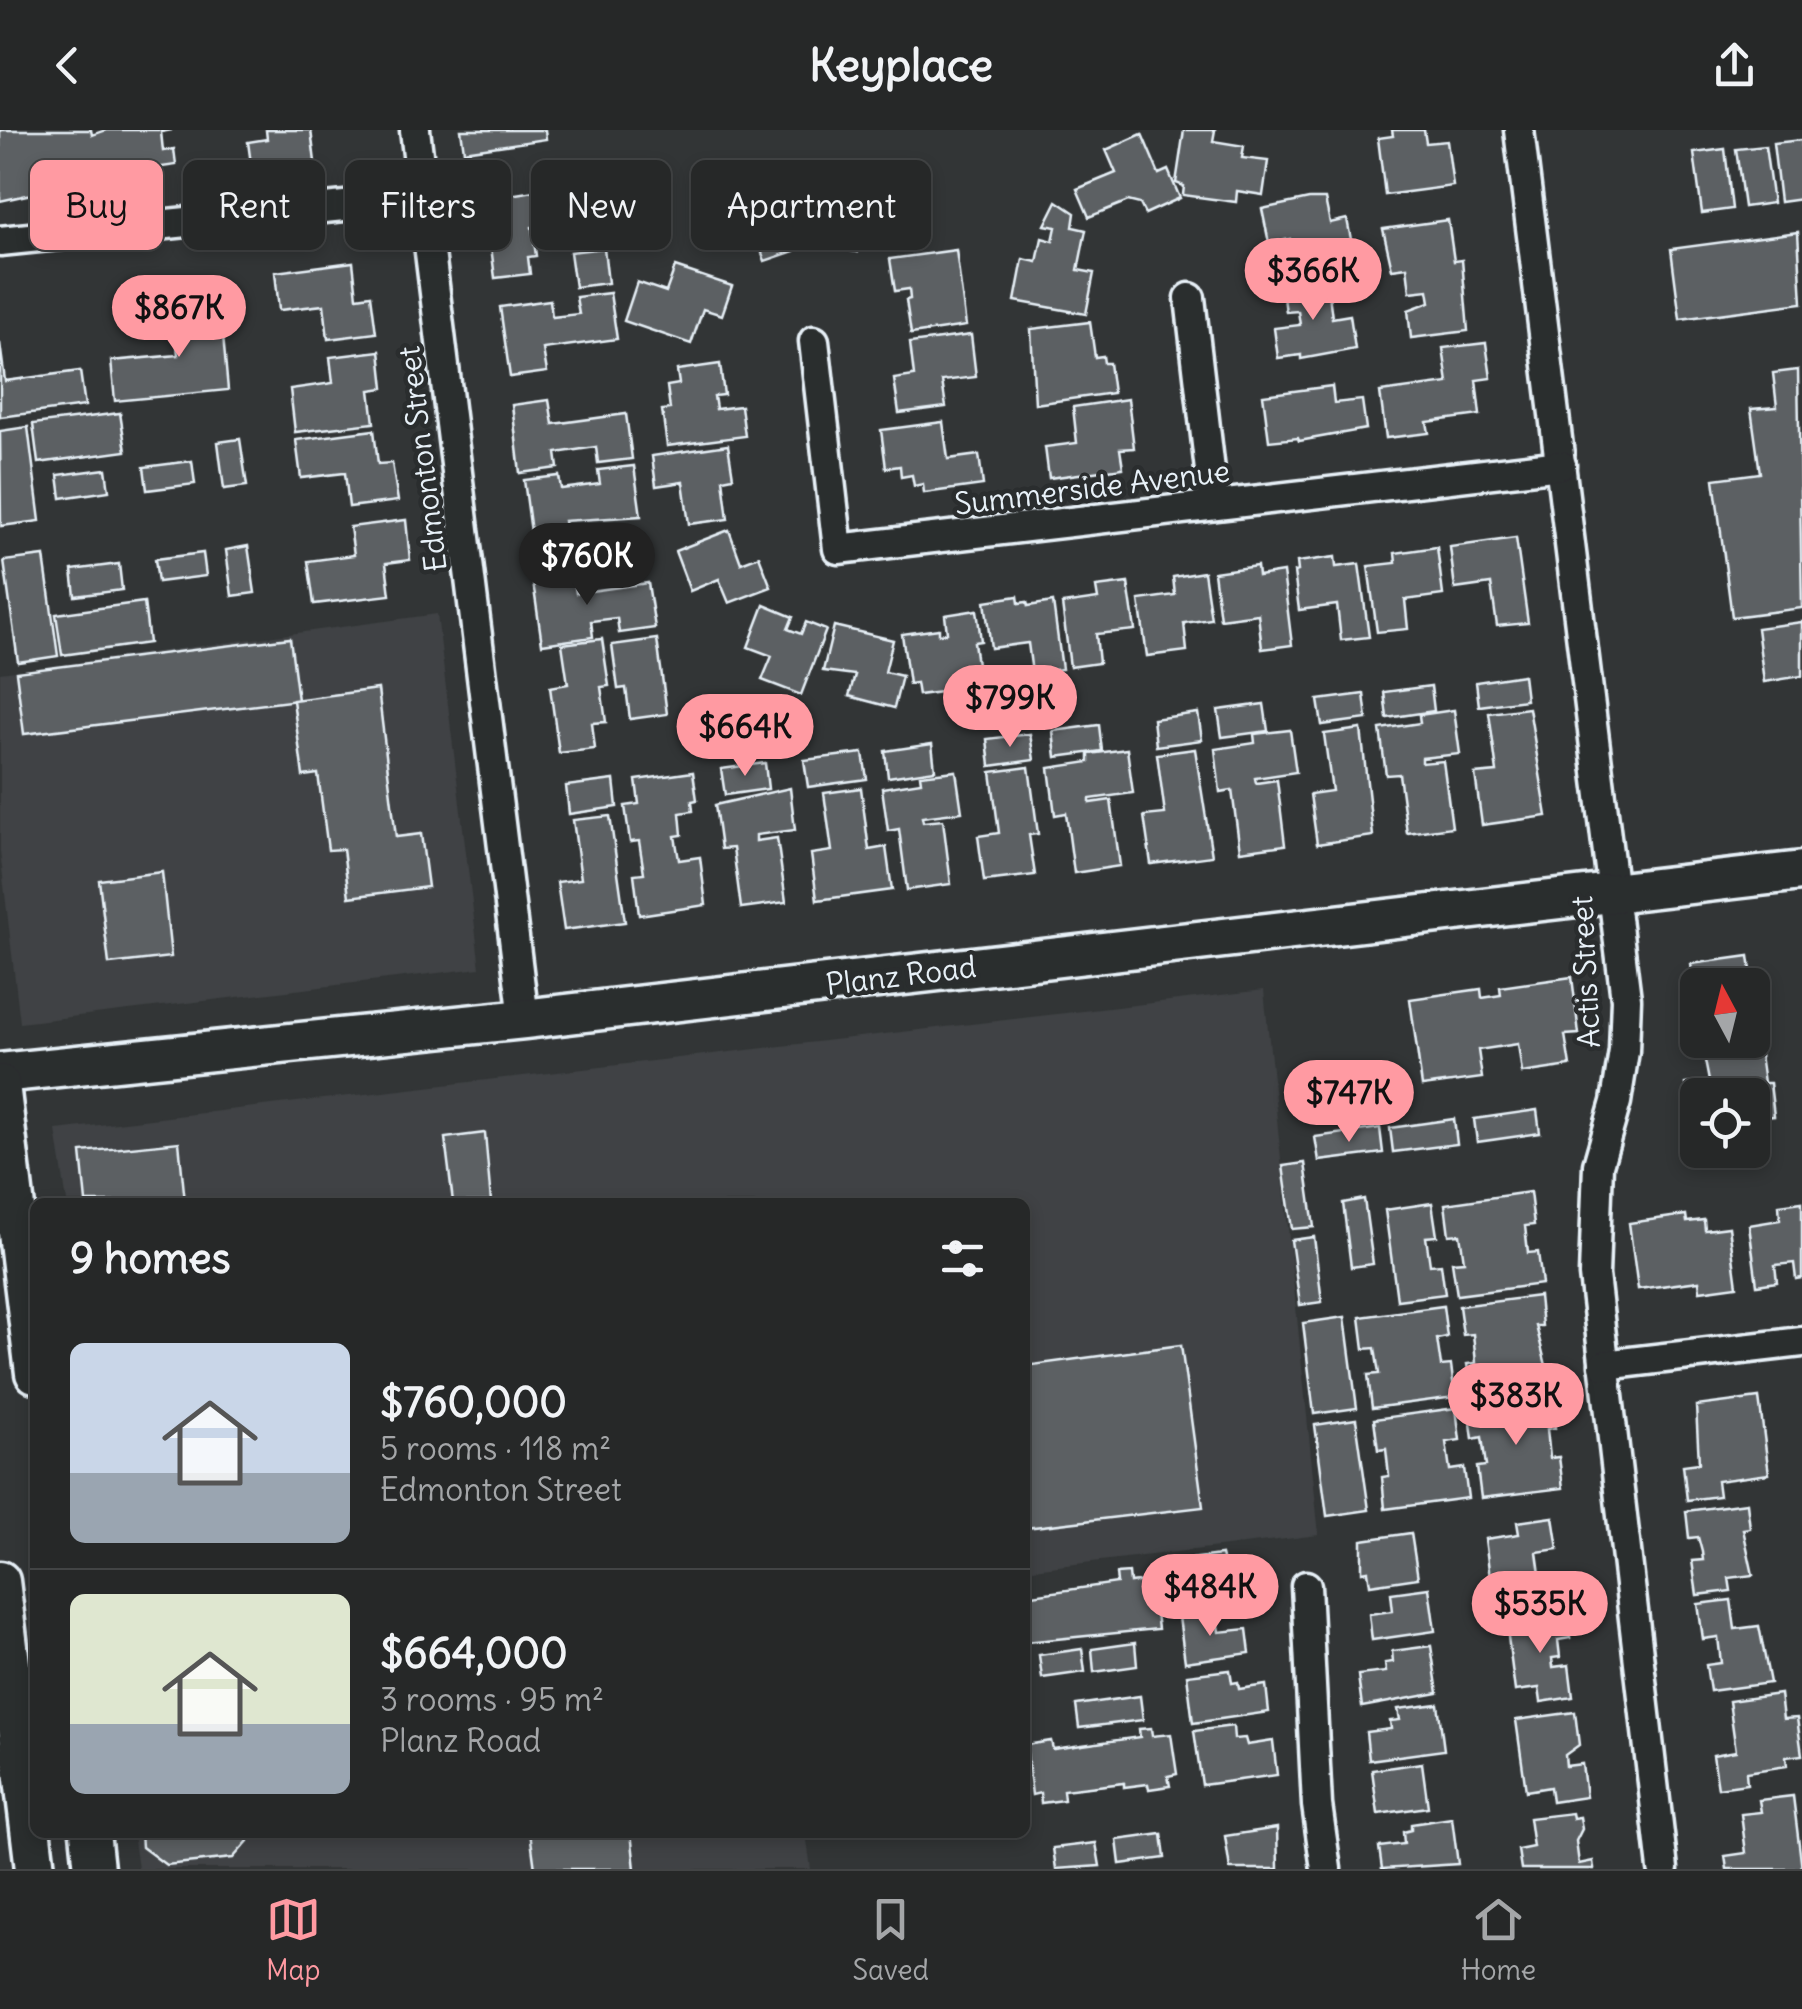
<!DOCTYPE html>
<meta charset="utf-8">
<style>
body{margin:0;font-family:Delius,sans-serif;background:#2e3030;color:#f1f3f6;height:100vh;display:flex;flex-direction:column;font-size:38px;white-space:nowrap}
*{box-sizing:border-box;margin:0}
p{font-size:32px;color:#a4a6a8}
.icon{flex:none;width:55px;height:55px;fill:none;stroke:currentColor;stroke-width:2;stroke-linecap:round;stroke-linejoin:round}
.map{position:relative;flex:1;overflow:hidden}
.side{position:absolute;left:30px;top:1068px;width:1000px;height:640px;display:flex;flex-direction:column;background:#262828;border-radius:15px;box-shadow:0 5px 15px #0003,0 0 0 2px #424445}
.side>*{flex:none}
.hud{position:absolute;left:30px;top:30px;width:1000px;height:90px;display:flex;gap:20px}
.needle{width:65px;rotate:353deg}
.buttons{position:absolute;left:1680px;top:838px;display:grid;gap:20px}
.buttons a{display:grid;place-items:center;width:90px;height:90px;border-radius:15px;background:#262828;box-shadow:0 5px 15px #0003,0 0 0 2px #424445;font-size:50px}
.price{position:absolute;translate:-50% -85px;padding:0 22px;border-radius:35px;background:#ff9aa2;color:#111;font-size:32px;line-height:65px;filter:drop-shadow(0 2px 5px #0008)}
.price::after{content:'';position:absolute;left:50%;top:60px;width:30px;height:22px;margin-left:-15px;background:inherit;clip-path:polygon(0 0,100% 0,50% 100%)}
.price.current{background:#222;color:#fff}
ul{padding:0;list-style:none}
li{display:flex;align-items:center;gap:30px;height:250px;padding:0 40px}
li+li{border-top:2px solid #424445}
li span{display:grid;place-items:center;flex:none;width:280px;height:200px;border-radius:15px;color:#555}
li>.icon{margin-inline-start:auto}
span .icon{width:120px;height:120px;fill:#fffc;stroke-width:1}
li b{font-size:42px}
h2{display:flex;justify-content:space-between;align-items:center;height:120px;padding:0 40px;font-size:42px}
.chip{padding:0 35px;border-radius:15px;background:#262828;box-shadow:0 5px 15px #0003,0 0 0 2px #424445;font-size:35px;line-height:90px}
.chip.current{background:#ff9aa2;color:#111}
header{display:flex;justify-content:space-between;align-items:center;height:130px;padding:0 40px;background:#262828;font-size:45px;font-weight:700}
.tabs{display:flex;justify-content:space-around;align-items:center;height:140px;border-top:2px solid #424445;background:#262828;font-size:28px;color:#a4a6a8}
.tabs a{display:grid;justify-items:center;gap:5px}
.tabs .current{color:#ff9aa2}
.map>svg:first-child{display:block}
</style>
<header><svg class="icon" aria-label="back" viewBox="0 0 24 24"><path d="M15 5l-7 7 7 7"/></svg>Keyplace<svg class="icon" aria-label="share" viewBox="0 0 24 24"><path d="M12 15V3M7 8l5-5 5 5M5 13v7h14v-7"/></svg></header>
<div class="map">
<svg width="1802" height="1739" viewBox="0 0 1802 1739">
<rect width="100%" height="100%" fill="#323536"/>
<filter id="ink" filterUnits="userSpaceOnUse"><feTurbulence type="fractalNoise" baseFrequency=".01" numOctaves="2"/><feDisplacementMap in="SourceGraphic" scale="20" xChannelSelector="R" yChannelSelector="G"/><feConvolveMatrix kernelMatrix="1 2 1 2 8 2 1 2 1" color-interpolation-filters="sRGB"/></filter>
<g filter="url(#ink)">
<!-- built -->
<g fill="#3f4244">
<polygon points="437,484 480,838 20,893 0,721 0,543"/>
<polygon points="1264,860 1319,1405 1025,1440 1025,1072 67,1072 56,1000"/>
<polygon points="133,1703 806,1703 811,1739 138,1739"/>
</g>
<!-- building -->
<g fill="#5c6063" stroke="#e8f1f8" stroke-width="2.5">
<polygon points="0,0 91,0 92,5 106,0 172,0 161,2 163,21 174,19 176,35 155,38 156,47 135,50 135,54 77,61 77,57 69,58 68,49 44,52 45,61 0,71"/>
<polygon points="266,0 311,0 315,32 252,41 248,12 267,9"/>
<polygon points="461,0 545,0 546,9 464,21"/>
<polygon points="1184,0 1215,0 1213,11 1244,16 1242,28 1268,31 1263,65 1237,61 1236,72 1183,65 1184,56 1176,53"/>
<polygon points="1392,0 1424,0 1426,13 1447,11 1453,56 1385,65 1378,8 1393,6"/>
<polygon points="1142,4 1159,44 1168,40 1180,68 1145,84 1140,74 1128,71 1089,87 1077,59 1116,43 1106,20"/>
<polygon points="1802,10 1802,69 1780,72 1773,13"/>
<polygon points="1765,16 1773,73 1744,77 1736,19"/>
<polygon points="1725,19 1732,79 1702,83 1694,23"/>
<polygon points="894,34 917,52 891,84 887,111 861,107 858,122 819,116 821,106 801,102 812,37 841,42 839,56 873,62"/>
<polygon points="772,45 791,94 784,96 794,121 765,131 755,104 721,117 709,87 742,74 736,59"/>
<polygon points="597,51 603,96 568,100 567,92 532,97 536,126 528,127 530,144 495,148 485,69"/>
<polygon points="1309,69 1325,69 1330,93 1347,89 1355,130 1297,142 1290,109 1269,113 1262,79"/>
<polygon points="1057,71 1075,83 1073,97 1086,100 1078,140 1094,143 1086,184 1015,171 1023,129 1037,132 1042,108 1053,111 1056,97 1045,95"/>
<polygon points="1448,90 1454,131 1462,130 1468,201 1411,208 1408,180 1430,172 1428,160 1410,162 1407,137 1392,139 1383,99"/>
<polygon points="1798,102 1802,173 1680,189 1671,119"/>
<polygon points="604,118 608,153 575,157 570,122"/>
<polygon points="956,120 966,196 911,204 906,170 910,169 909,159 895,161 890,129"/>
<polygon points="353,132 357,167 371,165 376,203 328,209 324,175 279,180 275,142"/>
<polygon points="675,137 732,156 722,185 703,179 691,214 624,191 637,152 666,162"/>
<polygon points="1327,148 1332,188 1350,185 1355,219 1301,229 1301,225 1278,228 1274,198 1300,195 1298,181 1286,182 1282,154"/>
<polygon points="610,163 617,209 543,219 547,242 510,247 500,177 550,170 552,187 579,184 576,167"/>
<polygon points="220,173 228,260 115,271 111,231 178,225 173,178"/>
<polygon points="1090,192 1095,227 1103,226 1104,233 1109,233 1113,263 1035,274 1031,199"/>
<polygon points="971,205 976,247 942,251 946,277 899,283 894,249 914,246 910,213"/>
<polygon points="0,213 5,251 80,241 85,276 0,287"/>
<polygon points="1486,213 1491,248 1476,250 1480,285 1427,292 1429,303 1386,308 1380,262 1448,253 1443,218"/>
<polygon points="380,221 384,258 370,260 374,293 295,302 290,259 333,253 330,227"/>
<polygon points="720,234 724,265 714,266 716,279 741,276 745,306 667,316 662,280 670,279 667,256 679,254 677,240"/>
<polygon points="1798,240 1802,478 1732,487 1714,349 1760,343 1751,279 1777,277 1773,243"/>
<polygon points="1332,256 1334,273 1362,270 1366,299 1299,311 1298,308 1269,311 1263,265"/>
<polygon points="1128,269 1134,318 1120,319 1123,338 1049,348 1045,317 1077,313 1073,277"/>
<polygon points="549,270 553,294 626,284 632,329 598,333 596,317 556,323 558,338 520,343 512,275"/>
<polygon points="120,283 126,321 38,333 33,294"/>
<polygon points="943,292 948,329 979,325 983,355 924,363 923,354 914,356 912,345 901,347 900,336 886,338 881,300"/>
<polygon points="28,297 40,391 1,396 0,301"/>
<polygon points="374,300 378,334 392,333 398,371 349,377 345,343 301,348 296,310"/>
<polygon points="240,309 247,356 224,359 218,312"/>
<polygon points="728,315 733,347 723,349 728,389 689,394 683,352 656,356 652,326"/>
<polygon points="192,331 195,354 147,360 144,337"/>
<polygon points="634,336 641,386 564,391 567,412 533,417 524,350 559,346 561,359 600,354 598,340"/>
<polygon points="106,339 109,361 61,368 58,345"/>
<polygon points="406,390 410,430 386,433 390,465 314,474 308,431 354,425 350,397"/>
<polygon points="729,400 741,433 759,426 771,457 729,473 719,449 690,461 675,421"/>
<polygon points="1516,408 1528,493 1497,496 1491,454 1455,459 1450,417"/>
<polygon points="248,416 255,463 232,466 226,420"/>
<polygon points="1437,417 1443,465 1405,470 1408,499 1377,502 1368,436 1396,433 1395,423"/>
<polygon points="203,423 206,446 158,452 155,429"/>
<polygon points="44,426 58,526 18,532 4,431"/>
<polygon points="1335,427 1336,437 1359,434 1369,507 1341,510 1337,475 1299,480 1294,442 1298,441 1297,432"/>
<polygon points="119,434 122,460 75,466 72,440"/>
<polygon points="1257,436 1258,446 1283,442 1292,515 1262,519 1258,484 1220,489 1214,442"/>
<polygon points="572,440 576,463 648,453 655,498 619,503 617,488 591,491 593,507 542,514 532,445"/>
<polygon points="1204,442 1211,489 1184,493 1187,521 1147,526 1139,470 1175,465 1173,447"/>
<polygon points="1128,453 1135,500 1096,504 1099,533 1070,537 1062,474 1098,469 1096,457"/>
<polygon points="1018,466 1019,473 1027,472 1028,476 1053,472 1062,539 1032,543 1028,513 991,518 985,471"/>
<polygon points="144,472 149,513 62,525 56,484"/>
<polygon points="764,475 793,487 788,499 801,504 806,492 826,500 801,565 762,550 772,526 748,517"/>
<polygon points="977,480 981,511 974,512 980,557 918,565 916,553 909,554 902,504 939,499 939,504 947,503 945,485"/>
<polygon points="1802,492 1802,546 1764,552 1757,498"/>
<polygon points="834,496 893,510 885,542 902,546 894,578 849,566 855,545 823,541"/>
<polygon points="290,508 298,570 24,604 16,542"/>
<polygon points="602,509 609,556 601,557 606,592 592,593 595,619 559,623 550,557 568,554 562,514"/>
<polygon points="657,509 667,584 630,589 626,558 618,559 612,515"/>
<polygon points="1523,545 1526,570 1479,576 1476,552"/>
<polygon points="1431,556 1434,581 1387,588 1384,562"/>
<polygon points="378,559 396,707 421,704 428,757 349,767 343,719 328,720 318,644 303,646 293,570"/>
<polygon points="1364,564 1367,589 1322,595 1318,570"/>
<polygon points="1264,574 1268,601 1222,607 1218,580"/>
<polygon points="1529,578 1547,686 1482,695 1475,644 1497,642 1489,583"/>
<polygon points="1454,580 1460,624 1422,628 1422,633 1443,631 1452,697 1407,703 1399,644 1386,645 1380,599 1420,593 1419,585"/>
<polygon points="1198,583 1202,610 1156,616 1153,589"/>
<polygon points="1099,595 1102,621 1056,627 1053,601"/>
<polygon points="1361,599 1373,706 1317,714 1310,664 1332,661 1324,604"/>
<polygon points="1290,600 1296,642 1255,648 1256,653 1277,650 1285,715 1240,721 1232,660 1220,662 1215,619 1255,613 1254,604"/>
<polygon points="1030,604 1034,630 990,636 987,609"/>
<polygon points="932,614 935,640 888,647 885,621"/>
<polygon points="1127,619 1133,663 1090,669 1090,673 1111,670 1120,736 1074,743 1066,683 1055,685 1049,638 1089,632 1089,624"/>
<polygon points="1195,619 1212,726 1151,734 1144,686 1165,684 1157,624"/>
<polygon points="863,623 867,649 808,657 804,630"/>
<polygon points="765,633 768,659 725,665 721,639"/>
<polygon points="1029,637 1038,704 1029,705 1035,745 984,751 978,706 999,703 991,642"/>
<polygon points="956,641 962,682 922,687 923,692 943,690 951,754 907,760 899,699 888,701 882,658 921,652 920,645"/>
<polygon points="693,642 697,670 692,671 693,681 680,683 682,705 675,706 679,730 700,727 706,775 639,785 634,744 644,743 639,711 630,712 625,676 639,674 636,650"/>
<polygon points="614,650 617,677 569,684 566,656"/>
<polygon points="790,658 795,700 756,705 756,711 777,708 786,772 741,778 733,718 721,719 715,675"/>
<polygon points="861,658 869,720 886,717 892,760 817,770 811,724 832,721 824,663"/>
<polygon points="610,686 625,792 564,800 557,752 581,749 573,690"/>
<polygon points="162,742 171,827 109,834 99,750"/>
<polygon points="1749,826 1754,863 1752,855 1698,855 1698,885 1691,834"/>
<polygon points="1572,847 1579,904 1565,905 1570,936 1522,943 1518,914 1478,920 1482,948 1422,956 1410,869 1481,859 1482,868 1501,865 1500,857"/>
<polygon points="1752,868 1764,953 1770,953 1774,986 1752,988 1752,965 1698,965 1698,1008 1693,1008 1686,954 1709,951 1701,910 1752,910"/>
<polygon points="1537,980 1540,1003 1477,1012 1474,989"/>
<polygon points="1454,989 1457,1014 1393,1022 1390,998"/>
<polygon points="1380,998 1383,1023 1319,1031 1315,1007"/>
<polygon points="485,1003 491,1072 453,1072 445,1008"/>
<polygon points="179,1012 185,1072 86,1072 81,1022"/>
<polygon points="1305,1033 1314,1097 1292,1099 1283,1036"/>
<polygon points="1530,1062 1534,1095 1525,1096 1528,1123 1538,1122 1542,1154 1457,1165 1452,1132 1464,1131 1460,1104 1449,1105 1445,1074"/>
<polygon points="1364,1069 1373,1134 1351,1137 1343,1073"/>
<polygon points="1802,1072 1802,1148 1796,1149 1794,1133 1775,1135 1777,1152 1757,1155 1749,1095 1780,1090 1779,1075"/>
<polygon points="1432,1073 1437,1106 1426,1107 1430,1135 1441,1134 1445,1164 1397,1170 1385,1080"/>
<polygon points="1686,1085 1687,1092 1704,1090 1705,1100 1729,1097 1737,1156 1700,1161 1699,1151 1638,1159 1629,1093"/>
<polygon points="1314,1107 1322,1172 1300,1175 1291,1110"/>
<polygon points="1539,1166 1542,1196 1536,1196 1551,1255 1472,1266 1467,1234 1476,1233 1473,1204 1463,1205 1459,1176"/>
<polygon points="1443,1176 1447,1207 1437,1209 1441,1236 1451,1235 1455,1267 1372,1278 1368,1245 1379,1244 1375,1218 1364,1219 1360,1187"/>
<polygon points="1345,1187 1357,1278 1314,1284 1303,1193"/>
<polygon points="1181,1215 1203,1377 1025,1398 1025,1236"/>
<polygon points="1551,1267 1555,1298 1547,1299 1550,1328 1559,1327 1563,1358 1481,1368 1477,1337 1486,1336 1482,1307 1473,1309 1469,1278"/>
<polygon points="1759,1268 1769,1344 1717,1351 1719,1366 1687,1370 1683,1335 1699,1333 1696,1276"/>
<polygon points="1456,1278 1460,1310 1446,1312 1450,1340 1464,1338 1468,1368 1385,1379 1382,1347 1389,1346 1386,1319 1378,1320 1374,1289"/>
<polygon points="1356,1289 1369,1380 1327,1386 1315,1295"/>
<polygon points="1747,1373 1750,1398 1743,1399 1753,1445 1729,1448 1731,1461 1697,1465 1692,1431 1703,1430 1702,1422 1698,1407 1689,1408 1686,1381"/>
<polygon points="1553,1387 1558,1419 1537,1422 1543,1465 1530,1467 1531,1474 1494,1479 1485,1409 1519,1404 1517,1392"/>
<polygon points="1411,1403 1418,1448 1370,1455 1368,1441 1362,1442 1362,1410"/>
<polygon points="1221,1425 1232,1469 1180,1476 1174,1431"/>
<polygon points="1129,1443 1130,1453 1152,1450 1158,1499 1025,1512 1025,1466 1117,1453 1116,1444"/>
<polygon points="1429,1458 1435,1501 1372,1510 1369,1484 1393,1481 1391,1463"/>
<polygon points="1731,1470 1735,1499 1759,1496 1770,1553 1710,1561 1706,1535 1721,1533 1718,1507 1703,1509 1698,1474"/>
<polygon points="1216,1482 1219,1502 1247,1499 1250,1523 1185,1532 1179,1487"/>
<polygon points="1567,1483 1570,1508 1558,1510 1560,1527 1552,1528 1553,1537 1569,1535 1573,1567 1541,1572 1539,1558 1515,1561 1506,1491"/>
<polygon points="1135,1513 1137,1536 1094,1542 1092,1519"/>
<polygon points="1431,1516 1438,1563 1362,1577 1358,1545 1386,1542 1385,1533 1393,1532 1392,1521"/>
<polygon points="1082,1519 1085,1542 1042,1548 1039,1525"/>
<polygon points="1230,1540 1232,1553 1238,1552 1239,1559 1266,1555 1269,1582 1193,1593 1187,1545"/>
<polygon points="1780,1564 1783,1589 1797,1588 1802,1625 1786,1627 1787,1636 1746,1642 1747,1654 1718,1658 1713,1625 1736,1621 1729,1571"/>
<polygon points="1140,1566 1143,1590 1079,1598 1076,1575"/>
<polygon points="1438,1574 1444,1620 1369,1630 1366,1602 1391,1599 1390,1591 1400,1590 1398,1579"/>
<polygon points="1575,1582 1579,1615 1565,1625 1566,1636 1582,1634 1586,1667 1552,1672 1550,1657 1526,1661 1516,1590"/>
<polygon points="1233,1596 1234,1609 1245,1608 1247,1615 1273,1611 1277,1645 1202,1655 1194,1601"/>
<polygon points="1151,1598 1152,1606 1171,1604 1177,1644 1168,1646 1170,1656 1149,1659 1148,1654 1124,1657 1124,1653 1063,1660 1064,1670 1041,1673 1040,1663 1032,1665 1026,1615 1051,1611 1053,1619 1140,1607 1139,1599"/>
<polygon points="1422,1633 1428,1677 1378,1684 1372,1640"/>
<polygon points="1793,1666 1802,1739 1727,1739 1725,1726 1746,1723 1741,1684 1761,1682 1759,1670"/>
<polygon points="1572,1683 1573,1688 1580,1687 1582,1699 1576,1711 1579,1734 1593,1731 1594,1739 1521,1739 1518,1720 1533,1717 1529,1688"/>
<polygon points="1452,1688 1458,1734 1382,1739 1379,1717 1404,1714 1403,1702 1411,1700 1411,1694"/>
<polygon points="1277,1698 1278,1739 1230,1739 1225,1706"/>
<polygon points="141,1702 247,1702 248,1711 233,1728 166,1735 142,1717"/>
<polygon points="530,1702 631,1702 635,1739 535,1739"/>
<polygon points="1162,1704 1165,1728 1120,1734 1117,1710"/>
<polygon points="1096,1713 1100,1736 1056,1739 1053,1718"/>
</g>
<g fill="none" stroke-linecap="round" stroke-linejoin="round">
<defs>
<g id="street">
<polyline points="415,0 524,889"/>
<polyline points="1519,0 1626,869 1624,921 1616,972 1598,1035 1594,1145 1663,1739"/>
<polyline points="0,111 423,68"/>
<polyline points="1190,168 1214,375"/>
<polyline points="814,211 838,419 1561,335"/>
<polyline points="1604,1235 1802,1212"/>
<polyline points="1306,1456 1317,1675 1326,1739"/>
</g>
<g id="secondary">
<polyline points="0,943 524,889 1802,741"/>
<polyline points="0,954 35,1243"/>
<polyline points="0,1451 35,1739"/>
<polyline points="90,1702 94,1739"/>
</g>
</defs>
<!-- street casing -->
<use href="#street" stroke="#e8f1f8" stroke-width="35"/>
<!-- secondary casing -->
<use href="#secondary" stroke="#e8f1f8" stroke-width="45"/>
<!-- street -->
<use href="#street" stroke="#2a2d2e" stroke-width="28"/>
<!-- secondary -->
<use href="#secondary" stroke="#2a2d2e" stroke-width="38"/>
</g>
</g>
<g text-anchor="middle" dominant-baseline="central" stroke-width="9" stroke-linejoin="round" paint-order="stroke">
<!-- street labels -->
<g font-size="30" fill="#e8f1f8" stroke="#2a2d2e">
<text transform="translate(422 329) rotate(-97)">Edmonton Street</text>
<text transform="translate(1092 357) rotate(-7)">Summerside Avenue</text>
<text transform="translate(1585 842) rotate(-93)">Actis Street</text>
<text transform="translate(901 845) rotate(-7)">Planz Road</text>
</g>
</g>
</svg>
<div class="buttons">
<a><svg class="needle" viewBox="-14 -14 28 28"><path d="M0-13l5 13h-10z" fill="#e53935"/><path d="M0 13l5-13h-10z" fill="#a4a6a8"/></svg></a>
<a><svg class="icon" aria-label="locate" viewBox="0 0 24 24"><circle cx="12" cy="12" r="6"/><path d="M12 2v4M12 18v4M2 12h4M18 12h4"/></svg></a>
</div>
<b class="price" style="left:1313px;top:193px">$366K</b>
<b class="price" style="left:179px;top:230px">$867K</b>
<b class="price current" style="left:587px;top:478px">$760K</b>
<b class="price" style="left:1010px;top:620px">$799K</b>
<b class="price" style="left:745px;top:649px">$664K</b>
<b class="price" style="left:1349px;top:1015px">$747K</b>
<b class="price" style="left:1516px;top:1318px">$383K</b>
<b class="price" style="left:1210px;top:1509px">$484K</b>
<b class="price" style="left:1540px;top:1526px">$535K</b>
<div class="hud">
<a class="chip current">Buy</a>
<a class="chip">Rent</a>
<a class="chip">Filters</a>
<a class="chip">New</a>
<a class="chip">Apartment</a>
</div>
<section class="side">
<h2>9 homes<svg class="icon" aria-label="filters" viewBox="0 0 24 24"><path d="M4 7h16M4 17h16"/><circle cx="9" cy="7" r="2"/><circle cx="15" cy="17" r="2"/></svg></h2>
<ul>
<li><span style="background:linear-gradient(#c9d6e8 65%,#9aa5b1 0)"><svg class="icon" aria-label="home" viewBox="0 0 24 24"><path d="M3 11l9-7 9 7M6 9v11h12V9"/></svg></span><div><b>$760,000</b><p>5 rooms · 118 m²</p><p>Edmonton Street</p></div></li>
<li><span style="background:linear-gradient(#dfe7d0 65%,#9aa5b1 0)"><svg class="icon" aria-label="home" viewBox="0 0 24 24"><path d="M3 11l9-7 9 7M6 9v11h12V9"/></svg></span><div><b>$664,000</b><p>3 rooms · 95 m²</p><p>Planz Road</p></div></li>
</ul>
</section>
</div>
<nav class="tabs">
<a class="current"><svg class="icon" aria-label="map" viewBox="0 0 24 24"><path d="M3 6l6-2 6 2 6-2v14l-6 2-6-2-6 2zM9 4v14M15 6v14"/></svg>Map</a>
<a><svg class="icon" aria-label="saved" viewBox="0 0 24 24"><path d="M7 4h10v16l-5-4-5 4z"/></svg>Saved</a>
<a><svg class="icon" aria-label="home" viewBox="0 0 24 24"><path d="M3 11l9-7 9 7M6 9v11h12V9"/></svg>Home</a>
</nav>
